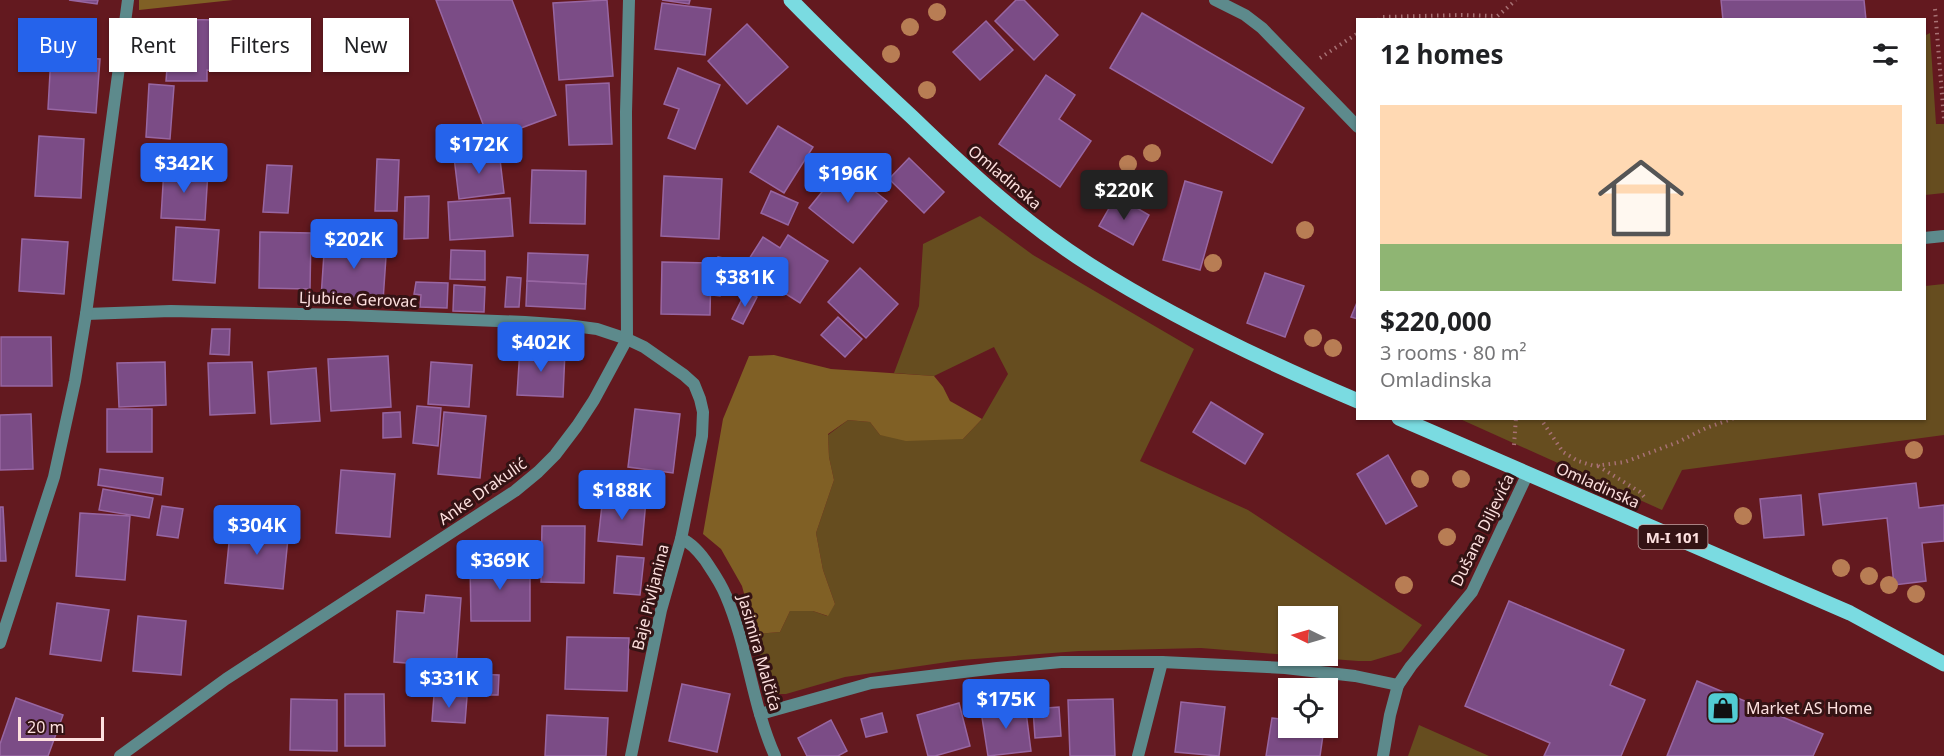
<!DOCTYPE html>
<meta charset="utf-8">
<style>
body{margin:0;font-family:"Noto Sans",sans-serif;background:#f2f2f2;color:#202124;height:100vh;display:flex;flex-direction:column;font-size:22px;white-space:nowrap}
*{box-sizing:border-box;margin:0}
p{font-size:20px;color:#757577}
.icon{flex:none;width:33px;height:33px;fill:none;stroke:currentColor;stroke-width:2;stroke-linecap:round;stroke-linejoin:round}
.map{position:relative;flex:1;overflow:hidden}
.side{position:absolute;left:1356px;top:18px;width:570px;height:402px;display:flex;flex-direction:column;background:#fff;border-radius:0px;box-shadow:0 2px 4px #0004}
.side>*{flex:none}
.top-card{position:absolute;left:18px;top:18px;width:570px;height:54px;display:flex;gap:12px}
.needle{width:39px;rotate:275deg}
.buttons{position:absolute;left:1278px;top:606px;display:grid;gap:12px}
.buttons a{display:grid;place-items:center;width:60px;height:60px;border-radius:0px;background:#fff;box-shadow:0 2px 4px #0004;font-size:30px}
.scale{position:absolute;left:18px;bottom:15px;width:86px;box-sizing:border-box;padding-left:6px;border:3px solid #fde0df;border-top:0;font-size:16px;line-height:21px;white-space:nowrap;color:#fde0df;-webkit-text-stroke:4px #341314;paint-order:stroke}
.price{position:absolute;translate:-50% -51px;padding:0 14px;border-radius:6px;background:#2563eb;color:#fff;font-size:20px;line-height:39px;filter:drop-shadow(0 2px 3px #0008)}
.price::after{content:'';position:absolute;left:50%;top:36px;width:18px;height:14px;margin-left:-9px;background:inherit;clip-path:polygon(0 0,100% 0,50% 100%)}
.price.on{background:#222;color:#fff}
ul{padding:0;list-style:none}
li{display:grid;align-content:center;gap:12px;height:318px;padding:0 24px}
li+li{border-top:2px solid #e0e0e0}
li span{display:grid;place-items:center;height:186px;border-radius:0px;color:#555}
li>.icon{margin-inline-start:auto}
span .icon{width:108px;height:108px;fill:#fffc;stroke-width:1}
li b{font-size:26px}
h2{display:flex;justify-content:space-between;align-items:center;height:72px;padding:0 24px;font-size:26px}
.chip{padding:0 21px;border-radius:0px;background:#fff;box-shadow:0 2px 4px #0004;font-size:21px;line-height:54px}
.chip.on{background:#2563eb;color:#fff}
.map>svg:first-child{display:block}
</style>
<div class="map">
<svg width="1944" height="756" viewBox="0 0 1944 756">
<rect width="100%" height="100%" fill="#63191f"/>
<!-- green -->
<g fill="#664d1f">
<polygon points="1930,33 1936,124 1944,124 1944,193 1925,195 1924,36"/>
<polygon points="980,216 1033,255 1194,349 1140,461 1248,510 1422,625 1401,652 1371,661 1358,661 1293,656 1328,656 1328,616 1288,616 1288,655 1201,648 1079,651 961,660 845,677 786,694 776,694 768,689 755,634 780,632 790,611 813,611 827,616 835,604 823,570 816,533 834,480 829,457 828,435 848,420 870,422 880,435 963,439 982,419 1008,374 994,347 934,376 894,373 919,306 923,244"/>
<polygon points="1944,284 1944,435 1682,470 1662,510 1460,419 1924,418 1925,286"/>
<polygon points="1419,725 1489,756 1408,756"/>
</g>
<!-- forest -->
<g fill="#806025">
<polygon points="139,0 233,0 139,10"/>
<polygon points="774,355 831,369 934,376 943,387 950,401 982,419 963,439 906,441 880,435 870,422 848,420 828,434 829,457 834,480 816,533 823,570 835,604 828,616 813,611 790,611 780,632 755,634 742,586 721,549 703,534 723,419 749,356"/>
</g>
<!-- building -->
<g fill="#7b4c86" stroke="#9866a2" stroke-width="1.5">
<polygon points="69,0 98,0 97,4"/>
<polygon points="436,0 512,0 556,115 489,140"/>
<polygon points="607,0 613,76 559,80 553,3"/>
<polygon points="662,0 690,0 689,4"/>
<polygon points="1016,0 1024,0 1058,35 1034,60 995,21"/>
<polygon points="1721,0 1864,0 1866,20 1723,20"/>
<polygon points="662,3 711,9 705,55 655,49"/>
<polygon points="1142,13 1304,108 1272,163 1110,68"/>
<polygon points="145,19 219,20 218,71 207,70 207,81 166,81 167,68 144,68"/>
<polygon points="986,21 1013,50 980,80 953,52"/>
<polygon points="747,24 788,67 747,104 708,61"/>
<polygon points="51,55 100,59 96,113 48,109"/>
<polygon points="678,68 720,85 695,149 668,138 679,109 664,104"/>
<polygon points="1046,75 1075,95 1059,119 1091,141 1060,187 999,144"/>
<polygon points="609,83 612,144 569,145 566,85"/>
<polygon points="149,84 174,86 170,139 146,137"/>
<polygon points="778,126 813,147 784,193 750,172"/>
<polygon points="39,136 84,139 81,198 35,196"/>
<polygon points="499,151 504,193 459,199 454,157"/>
<polygon points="909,158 944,192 924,213 889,179"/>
<polygon points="377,159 399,160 397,211 375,211"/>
<polygon points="267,165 292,166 288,213 263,212"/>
<polygon points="843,166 887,201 853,243 809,208"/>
<polygon points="164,168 208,171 205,220 161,218"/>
<polygon points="532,170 586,171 585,224 530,223"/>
<polygon points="664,176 722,179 719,239 661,236"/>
<polygon points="1185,181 1222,192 1200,270 1163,260"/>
<polygon points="771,191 798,203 788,225 761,213"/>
<polygon points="429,196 428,238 404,239 405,197"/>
<polygon points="1116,196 1149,215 1133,245 1099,226"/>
<polygon points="510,198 513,236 450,240 448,202"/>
<polygon points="176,227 219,230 215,283 173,280"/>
<polygon points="260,232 311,233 310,289 259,288"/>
<polygon points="788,235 828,261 800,303 744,267 763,237 780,248"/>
<polygon points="325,238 387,242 383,301 321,298"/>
<polygon points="22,239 68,242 64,294 19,291"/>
<polygon points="451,250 485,251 485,280 450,279"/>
<polygon points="528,253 588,255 586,284 527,281"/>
<polygon points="718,257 724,258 720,296 713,295"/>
<polygon points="662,262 711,263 710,315 661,314"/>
<polygon points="860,268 898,304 866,338 828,302"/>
<polygon points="1265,273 1304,286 1285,337 1247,323"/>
<polygon points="507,277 521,278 519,307 505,307"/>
<polygon points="527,281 586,284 585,309 526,306"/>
<polygon points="416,282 448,283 447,308 420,307 421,295 414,294"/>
<polygon points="454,285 485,287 484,312 453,311"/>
<polygon points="746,291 757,297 743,324 732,319"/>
<polygon points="1358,300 1358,319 1351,317"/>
<polygon points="838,317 862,339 845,357 821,335"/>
<polygon points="212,329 230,329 229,355 210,354"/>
<polygon points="1,337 51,337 52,386 1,386"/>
<polygon points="520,348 565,351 563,397 517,395"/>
<polygon points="388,356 391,407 331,411 328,359"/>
<polygon points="165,362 166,405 119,407 117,363"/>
<polygon points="252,362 255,413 210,415 208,363"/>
<polygon points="431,362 472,365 469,407 428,404"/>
<polygon points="316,368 320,421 271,424 268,372"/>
<polygon points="1211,402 1263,434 1245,464 1193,432"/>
<polygon points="417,406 441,408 438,446 413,443"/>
<rect x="107" y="409" width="45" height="43"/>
<polygon points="635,409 680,414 673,473 628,467"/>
<polygon points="400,412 401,437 383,438 383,413"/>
<polygon points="444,412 486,416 480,478 438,474"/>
<polygon points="31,414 33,469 0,470 0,415"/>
<polygon points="1388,455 1417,506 1386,524 1357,474"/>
<polygon points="100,469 163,478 161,495 98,485"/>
<polygon points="341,470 395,474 390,537 336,533"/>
<polygon points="1916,483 1919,508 1944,505 1944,541 1922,543 1926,581 1894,585 1887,518 1823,525 1819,494"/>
<polygon points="103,489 153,498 149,518 99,510"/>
<polygon points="1801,495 1804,535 1764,538 1760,499"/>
<polygon points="603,496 646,500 642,545 598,541"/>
<polygon points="162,506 183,509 178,538 157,535"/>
<polygon points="0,507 3,507 6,561 0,561"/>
<polygon points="80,513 130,516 125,580 76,576"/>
<polygon points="231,523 289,528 283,589 225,583"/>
<polygon points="542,526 585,526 584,583 541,582"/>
<polygon points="617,556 644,558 640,595 614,593"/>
<polygon points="470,562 530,562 530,621 471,621"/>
<polygon points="426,595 461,598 456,667 394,662 397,611 424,613"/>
<polygon points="1509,601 1624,650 1610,685 1645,700 1621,756 1544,756 1550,743 1465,706"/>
<polygon points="57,603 109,610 101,661 50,654"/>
<polygon points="138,616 186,621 181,675 133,671"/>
<polygon points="567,637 629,638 627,691 565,689"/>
<polygon points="474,674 499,675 498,695 474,695"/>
<polygon points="1697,681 1823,734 1813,756 1667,756"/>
<polygon points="682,684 730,694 717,752 669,741"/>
<polygon points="345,694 384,694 385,746 345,746"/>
<polygon points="434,695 467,697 465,723 432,721"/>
<polygon points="16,698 63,715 48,756 0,756 0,744"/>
<polygon points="291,699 337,700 337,751 290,750"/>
<polygon points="1113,699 1115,756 1070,756 1068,700"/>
<polygon points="1181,702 1225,707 1219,756 1175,752"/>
<polygon points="959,703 970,746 935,756 928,756 917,715"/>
<polygon points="1025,704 1031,751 988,756 981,711"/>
<polygon points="1059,707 1061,736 1035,738 1033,709"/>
<polygon points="882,713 887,732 866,737 861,719"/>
<polygon points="547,715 608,718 606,756 545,756"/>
<polygon points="1272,718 1288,720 1288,728 1324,728 1320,756 1266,756"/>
<polygon points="831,720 847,751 838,756 807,756 798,738"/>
</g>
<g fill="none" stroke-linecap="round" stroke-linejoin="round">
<!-- path -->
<g stroke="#a77174" stroke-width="4" stroke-dasharray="1.5 4.5" stroke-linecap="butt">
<polyline points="1935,9 1944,119"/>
<polyline points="1378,20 1382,17 1461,15 1496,16"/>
<polyline points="1493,20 1516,0"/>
<polyline points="1320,58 1358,33"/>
<polyline points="1540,418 1563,452 1578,461 1594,466 1625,462 1678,442 1706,428 1734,418"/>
<polyline points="1514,445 1516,418"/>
<polyline points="1598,466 1640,492 1646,499"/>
</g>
<!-- street -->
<g stroke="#5d8a8c" stroke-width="12">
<polyline points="1215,0 1245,15 1262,28 1358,127"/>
<polyline points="1924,238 1944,236"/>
<polyline points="86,314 171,311 346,315 525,322 567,325 597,329 627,339 644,347 684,375 694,384 700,399 703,412 702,436 681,539 661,610 631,756"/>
<path d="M681 539C691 542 699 552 705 560 713 572 721 583 726 596 748 647 752 705 775 756"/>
<polyline points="0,643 54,477 75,381 86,314 128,0"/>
<polyline points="1398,685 1411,666 1472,592 1528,473"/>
<polyline points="760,714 871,683 997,668 1061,662 1162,662 1285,668 1355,676 1398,685 1390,715 1383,756"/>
<polyline points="120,756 226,679 515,491 538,472 555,455 577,426 594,400 627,339 626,112 629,0"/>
<polyline points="1138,756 1162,662"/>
</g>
<!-- primary -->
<g stroke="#7adbe1" stroke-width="15">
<path d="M791 0C830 40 871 79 912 117 968 171 1024 223 1090 265 1175 319 1266 362 1358 401"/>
<polyline points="1399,418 1850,613 1944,664"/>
</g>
</g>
<!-- trees -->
<g fill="#b87d54">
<circle cx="937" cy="12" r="9"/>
<circle cx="910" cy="27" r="9"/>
<circle cx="891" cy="54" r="9"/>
<circle cx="927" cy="90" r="9"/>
<circle cx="1152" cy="153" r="9"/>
<circle cx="1128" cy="164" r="9"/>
<circle cx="1305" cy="230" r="9"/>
<circle cx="1213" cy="263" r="9"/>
<circle cx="1313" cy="338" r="9"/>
<circle cx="1333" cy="348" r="9"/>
<circle cx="1914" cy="450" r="9"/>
<circle cx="1420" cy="479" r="9"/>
<circle cx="1461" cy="479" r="9"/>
<circle cx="1743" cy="516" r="9"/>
<circle cx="1447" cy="537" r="9"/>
<circle cx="1841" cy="568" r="9"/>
<circle cx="1869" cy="576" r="9"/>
<circle cx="1404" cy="585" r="9"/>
<circle cx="1889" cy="585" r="9"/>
<circle cx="1916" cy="594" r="9"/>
</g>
<!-- icons -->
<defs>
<symbol id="shop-square" viewBox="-11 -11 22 22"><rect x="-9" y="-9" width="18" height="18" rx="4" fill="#51ccd3" stroke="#341314"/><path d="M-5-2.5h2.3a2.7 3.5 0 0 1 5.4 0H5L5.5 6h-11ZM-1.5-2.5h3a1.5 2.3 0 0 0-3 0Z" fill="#111"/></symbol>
</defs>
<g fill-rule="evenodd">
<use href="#shop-square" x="1704" y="689" width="38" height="38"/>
</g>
<g text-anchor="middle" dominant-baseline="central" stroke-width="6" stroke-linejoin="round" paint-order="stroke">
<!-- shield labels -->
<rect fill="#341314" stroke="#c1a2a2" stroke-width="1.5" x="1638.5" y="525" width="69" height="24" rx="4.5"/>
<g font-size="15" font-weight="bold" fill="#fde0df">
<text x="1673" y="537">M-I 101</text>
</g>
<!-- street labels -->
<g font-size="16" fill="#fde0df" stroke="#341314">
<text transform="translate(1005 177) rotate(40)">Omladinska</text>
<text transform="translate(358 299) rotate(2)">Ljubice Gerovac</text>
<text transform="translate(1598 485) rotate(24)">Omladinska</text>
<text transform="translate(482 491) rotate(-35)">Anke Drakulić</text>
<text transform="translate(1482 530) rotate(-64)">Dušana Diljevića</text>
<text transform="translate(650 597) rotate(-76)">Baje Pivljanina</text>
<text transform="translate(760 653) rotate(74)">Jasimira Malčića</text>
</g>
<!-- poi labels -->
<g font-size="16" fill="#fde0df" stroke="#341314" text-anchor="start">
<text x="1746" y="708">Market AS Home</text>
</g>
</g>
</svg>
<div class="buttons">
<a><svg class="needle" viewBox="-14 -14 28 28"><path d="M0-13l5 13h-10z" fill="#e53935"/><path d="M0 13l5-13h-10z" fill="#757577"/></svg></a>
<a><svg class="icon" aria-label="locate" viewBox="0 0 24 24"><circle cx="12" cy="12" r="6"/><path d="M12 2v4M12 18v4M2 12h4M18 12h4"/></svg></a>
</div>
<div class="scale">20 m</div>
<b class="price" style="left:479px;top:175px">$172K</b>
<b class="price" style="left:184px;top:194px">$342K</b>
<b class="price" style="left:848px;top:204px">$196K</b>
<b class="price on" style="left:1124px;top:221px">$220K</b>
<b class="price" style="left:354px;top:270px">$202K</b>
<b class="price" style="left:745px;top:308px">$381K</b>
<b class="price" style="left:541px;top:373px">$402K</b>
<b class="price" style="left:622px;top:521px">$188K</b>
<b class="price" style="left:257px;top:556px">$304K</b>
<b class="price" style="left:500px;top:591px">$369K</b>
<b class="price" style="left:449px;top:709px">$331K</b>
<b class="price" style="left:1006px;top:730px">$175K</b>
<div class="top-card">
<a class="chip on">Buy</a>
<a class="chip">Rent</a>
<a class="chip">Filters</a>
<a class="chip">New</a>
</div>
<section class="side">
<h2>12 homes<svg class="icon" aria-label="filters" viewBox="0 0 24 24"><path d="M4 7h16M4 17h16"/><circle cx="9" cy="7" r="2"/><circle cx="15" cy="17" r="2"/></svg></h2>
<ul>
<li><span style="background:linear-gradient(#ffd9b3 75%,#8fb573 0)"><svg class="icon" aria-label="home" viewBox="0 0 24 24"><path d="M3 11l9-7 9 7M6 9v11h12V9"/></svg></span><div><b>$220,000</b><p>3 rooms · 80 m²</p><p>Omladinska</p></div></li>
</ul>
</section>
</div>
